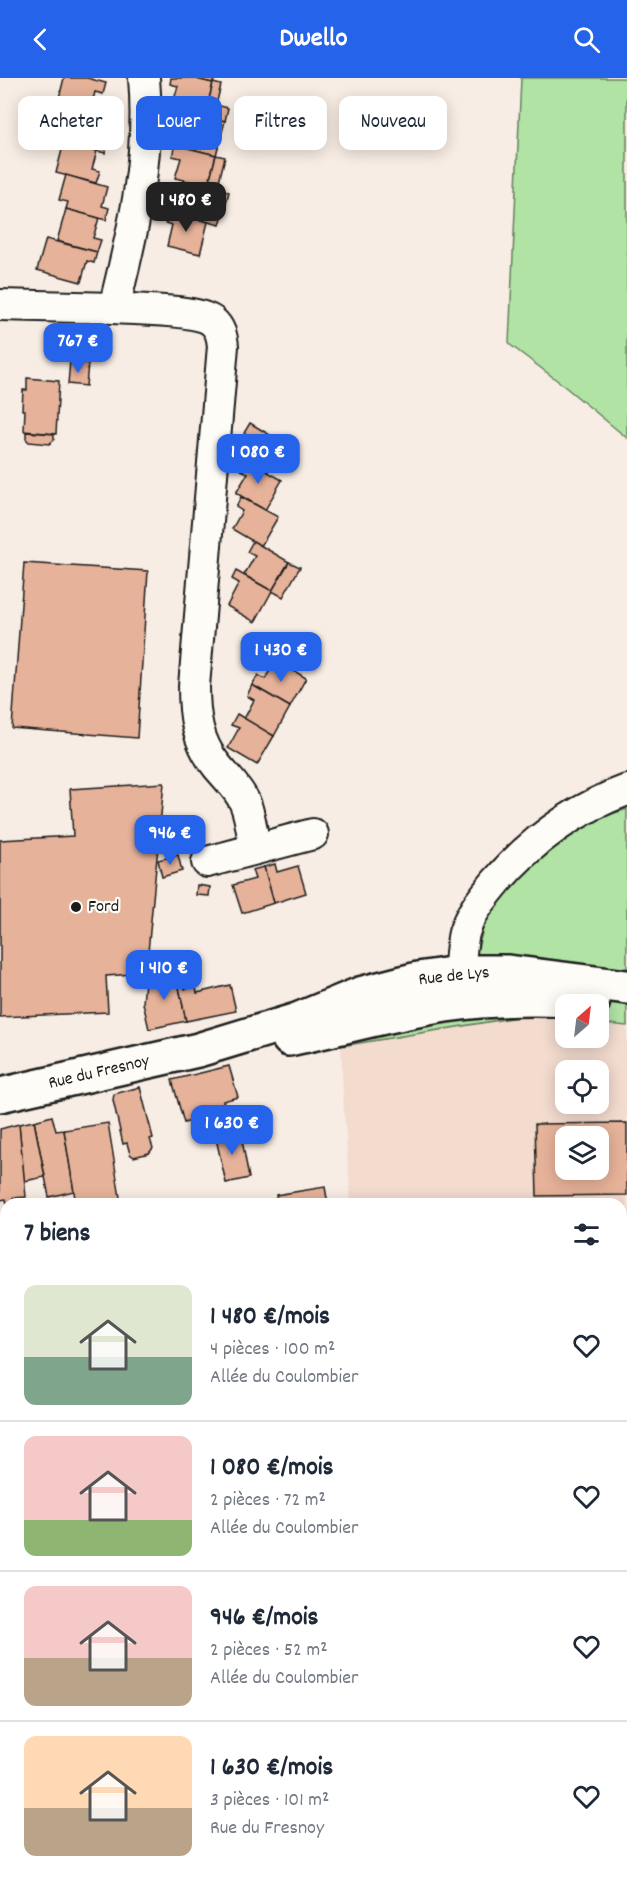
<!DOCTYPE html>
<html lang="fr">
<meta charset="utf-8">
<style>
body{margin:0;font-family:Dekko,sans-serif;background:#f6f6f7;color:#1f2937;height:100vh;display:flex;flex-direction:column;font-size:22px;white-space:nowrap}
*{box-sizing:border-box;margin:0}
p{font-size:20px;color:#747a83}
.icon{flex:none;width:33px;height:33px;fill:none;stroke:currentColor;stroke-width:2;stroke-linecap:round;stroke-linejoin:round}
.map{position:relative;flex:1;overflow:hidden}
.side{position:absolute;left:0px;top:1120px;width:627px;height:686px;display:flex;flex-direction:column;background:#fff;border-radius:18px 18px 0 0;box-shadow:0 3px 15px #0003}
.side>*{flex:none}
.top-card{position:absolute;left:18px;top:18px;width:591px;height:54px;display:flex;gap:12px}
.needle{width:39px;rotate:28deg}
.fabs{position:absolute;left:555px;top:916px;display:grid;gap:12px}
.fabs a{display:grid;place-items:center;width:54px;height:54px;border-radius:12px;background:#fff;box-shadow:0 3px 15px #0003;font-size:30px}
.price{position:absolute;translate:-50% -51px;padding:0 14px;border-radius:12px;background:#2563eb;color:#fff;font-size:20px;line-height:39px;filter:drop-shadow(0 2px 3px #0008)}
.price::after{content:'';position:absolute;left:50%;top:36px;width:18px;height:14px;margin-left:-9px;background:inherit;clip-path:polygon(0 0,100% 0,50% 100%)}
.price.current{background:#222;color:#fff}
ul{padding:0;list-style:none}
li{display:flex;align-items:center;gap:18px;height:150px;padding:0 24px}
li+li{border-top:2px solid #e0e1e3}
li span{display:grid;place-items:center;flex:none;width:168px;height:120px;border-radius:12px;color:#555}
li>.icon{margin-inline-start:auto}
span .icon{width:72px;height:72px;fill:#fffc;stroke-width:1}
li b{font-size:26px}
h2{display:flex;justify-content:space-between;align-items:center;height:72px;padding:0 24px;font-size:26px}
.chip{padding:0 21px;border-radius:12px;background:#fff;box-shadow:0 3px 15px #0003;font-size:21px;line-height:54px}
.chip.current{background:#2563eb;color:#fff}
header{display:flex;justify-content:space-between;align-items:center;height:78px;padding:0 24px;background:#2563eb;color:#fff;font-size:27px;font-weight:700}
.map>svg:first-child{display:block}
</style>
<header><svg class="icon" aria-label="back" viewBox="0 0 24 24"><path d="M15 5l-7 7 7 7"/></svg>Dwello<svg class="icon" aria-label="search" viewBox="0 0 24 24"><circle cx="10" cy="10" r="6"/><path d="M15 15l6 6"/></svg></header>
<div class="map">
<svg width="627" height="1805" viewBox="0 0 627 1805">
<rect width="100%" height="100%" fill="#f8ede4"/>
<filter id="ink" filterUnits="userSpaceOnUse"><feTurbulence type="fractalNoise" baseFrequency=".0167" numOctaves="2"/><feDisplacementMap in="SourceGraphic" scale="12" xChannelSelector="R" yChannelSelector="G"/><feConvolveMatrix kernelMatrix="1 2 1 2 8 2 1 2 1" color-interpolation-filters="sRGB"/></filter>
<g filter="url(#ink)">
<!-- built -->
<path fill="#f3dbce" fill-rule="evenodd" d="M530 937 565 941 566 960H598L599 945 627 948V1805H0V1380H6V1800H621V1126H351L343 1021 341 968ZM566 993H598V1026H566ZM566 1059H598V1092H566Z"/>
<!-- green -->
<g fill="#b0e3a4" stroke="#668060" stroke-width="1.5">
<polygon points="521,0 627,0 627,360 558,303 509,266"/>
<polygon points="627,731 627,948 599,945 598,927 566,927 565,941 530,937 341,968 347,904 476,878 490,824 575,748"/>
</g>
<!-- building -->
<g fill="#e6b299" stroke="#1c1c1c" stroke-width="1.5" fill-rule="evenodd">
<polygon points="64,0 87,0 106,5 103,16 95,14 89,37 57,28"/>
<polygon points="171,0 192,0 213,5 205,38 172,29 178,8 170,6"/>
<polygon points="200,0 215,0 213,5 200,2"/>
<polygon points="213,5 221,7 216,27 228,30 225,43 205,38"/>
<polygon points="72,32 106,41 101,61 108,63 105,75 64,64"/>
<polygon points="184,33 225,43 216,77 183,69 189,46 181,43"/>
<polygon points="64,64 97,73 92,91 100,93 96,105 56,95"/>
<polygon points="175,67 216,77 208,108 175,100 181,80 172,78"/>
<polygon points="216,77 225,79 217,111 208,108"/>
<polygon points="66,97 107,109 102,128 109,130 106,142 66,131 68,124 59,122"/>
<polygon points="184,102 229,114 220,147 168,133 170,122 178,124"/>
<polygon points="66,131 99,140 93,160 101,162 97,174 57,163"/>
<polygon points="168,133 208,144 200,176 167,168 172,147 165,145"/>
<polygon points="46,161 97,174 94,185 87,183 81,204 37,192"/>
<polygon points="71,270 89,271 88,285 70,283"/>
<polygon points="70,283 88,285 86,308 68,306"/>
<polygon points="27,300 59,303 56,356 24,353 25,332 22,332 23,312 27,312"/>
<polygon points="250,345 285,366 268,394 239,377 250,359 244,355"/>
<polygon points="26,354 54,356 54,362 49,366 29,364 26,361"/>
<polygon points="247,382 282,402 265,432 236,415 248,395 241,392"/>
<polygon points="241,419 278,439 261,468 232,451 242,433 236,429"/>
<polygon points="253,463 289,484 272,513 244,497 255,478 247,474"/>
<polygon points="289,484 300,489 283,519 272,513"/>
<polygon points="24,485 148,493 137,660 12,650"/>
<polygon points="236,493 272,513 255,544 227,528 239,505 232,501"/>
<polygon points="276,582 306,600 290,629 252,607 258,597 265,601"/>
<polygon points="252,607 290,629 274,658 244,641 254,622 247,618"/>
<polygon points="237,636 274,658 257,687 228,670 239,650 231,647"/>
<polygon points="164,705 146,895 106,898 108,934 0,939 0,762 73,758 70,711"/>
<polygon points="178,777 182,793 162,799 158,782"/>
<polygon points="275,786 277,794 298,788 306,815 274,825 264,789"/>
<polygon points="264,789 274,825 242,835 233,807 255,801 252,792"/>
<polygon points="197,807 210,809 209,818 196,817"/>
<polygon points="178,887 178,904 186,943 149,951 143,925 145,903 174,897 172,888"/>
<polygon points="183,903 185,911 196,909 197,915 230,907 236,933 186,943 178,904"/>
<polygon points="229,988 238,1019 223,1023 225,1033 184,1045 172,1002"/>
<polygon points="140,1009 153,1060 150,1061 153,1070 149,1075 134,1079 130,1076 127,1065 123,1066 113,1022 114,1016"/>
<polygon points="52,1038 56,1053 64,1052 74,1113 49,1119 34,1043"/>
<polygon points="34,1043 45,1099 24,1103 19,1046"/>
<polygon points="108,1045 121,1126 76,1126 64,1052"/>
<path d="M627 1045V1117L537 1118 535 1046ZM566 1059H598V1092H566Z"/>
<polygon points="19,1046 26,1119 13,1120 14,1126 7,1126 6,1121 0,1122 0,1051"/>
<polygon points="240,1051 249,1100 226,1105 215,1056"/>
<polygon points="325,1109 328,1126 277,1126 276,1117"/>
<polygon points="622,1163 627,1163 627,1300 621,1300"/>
<rect x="621" y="1335" width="6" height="159"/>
<rect x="621" y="1532" width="6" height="167"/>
<polygon points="0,1664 6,1772 0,1773"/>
</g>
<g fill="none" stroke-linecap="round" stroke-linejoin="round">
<defs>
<polyline id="service" points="66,1800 67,1805"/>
<g id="minor">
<path d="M144 0C151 81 133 153 114 230 136 232 196 231 212 243 220 250 222 258 223 268L194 608C194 637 197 664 217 688 226 699 239 711 245 725 251 739 252 756 255 771"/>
<polyline points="0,227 114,230"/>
<polyline points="207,784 313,756"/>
<path d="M459 920C460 899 459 876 464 855 470 835 483 820 496 804 532 762 575 731 627 712"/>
</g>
<g id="tertiary">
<path d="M289 961C341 950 393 935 446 927 492 920 547 920 593 923"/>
<polyline points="0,1017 198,972 297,942 360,916 418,901 445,897 477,894 508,894 627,909"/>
</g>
</defs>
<!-- service casing -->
<use href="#service" stroke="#1c1c1c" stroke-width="20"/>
<!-- minor casing -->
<use href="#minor" stroke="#1c1c1c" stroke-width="34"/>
<!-- tertiary casing -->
<use href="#tertiary" stroke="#1c1c1c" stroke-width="38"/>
<!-- service -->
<use href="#service" stroke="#fdfcf7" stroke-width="15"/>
<!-- minor -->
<use href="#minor" stroke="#fdfcf7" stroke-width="30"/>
<!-- tertiary -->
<use href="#tertiary" stroke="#fdfcf7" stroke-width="33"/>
</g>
</g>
<!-- markers -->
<circle fill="#1c1c1c" stroke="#fdfcf7" stroke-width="2" cx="76" cy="829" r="6"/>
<g text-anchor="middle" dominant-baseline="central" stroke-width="4.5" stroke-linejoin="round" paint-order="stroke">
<!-- poi labels -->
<g font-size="18" fill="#1c1c1c" stroke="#fdfcf7" text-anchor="start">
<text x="88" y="829">Ford</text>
</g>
<!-- street labels -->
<g font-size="18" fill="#1c1c1c" stroke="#fdfcf7">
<text transform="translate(454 899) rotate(-6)">Rue de Lys</text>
<text transform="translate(99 995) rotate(-13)">Rue du Fresnoy</text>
</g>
</g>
</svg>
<div class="fabs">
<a><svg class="needle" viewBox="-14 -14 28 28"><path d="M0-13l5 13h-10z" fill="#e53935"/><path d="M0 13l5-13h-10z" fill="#747a83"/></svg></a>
<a><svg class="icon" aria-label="locate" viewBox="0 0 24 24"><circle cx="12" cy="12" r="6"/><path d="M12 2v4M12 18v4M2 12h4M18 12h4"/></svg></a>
<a><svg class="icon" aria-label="layers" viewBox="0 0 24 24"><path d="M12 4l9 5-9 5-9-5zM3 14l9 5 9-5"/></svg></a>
</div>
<b class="price current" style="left:186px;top:155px">1 480 €</b>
<b class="price" style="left:78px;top:296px">767 €</b>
<b class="price" style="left:258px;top:407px">1 080 €</b>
<b class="price" style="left:281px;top:605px">1 430 €</b>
<b class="price" style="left:170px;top:788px">946 €</b>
<b class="price" style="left:164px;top:923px">1 410 €</b>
<b class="price" style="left:232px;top:1078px">1 630 €</b>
<div class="top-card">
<a class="chip">Acheter</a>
<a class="chip current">Louer</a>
<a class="chip">Filtres</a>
<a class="chip">Nouveau</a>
</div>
<section class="side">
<h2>7 biens<svg class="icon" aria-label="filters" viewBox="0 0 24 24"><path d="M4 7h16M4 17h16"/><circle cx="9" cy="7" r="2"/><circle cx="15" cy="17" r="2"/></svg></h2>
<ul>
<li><span style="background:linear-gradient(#dfe7d0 60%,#7fa58c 0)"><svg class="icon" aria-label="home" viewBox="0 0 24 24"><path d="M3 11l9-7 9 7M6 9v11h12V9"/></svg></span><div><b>1 480 €/mois</b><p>4 pièces · 100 m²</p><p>Allée du Coulombier</p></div><svg class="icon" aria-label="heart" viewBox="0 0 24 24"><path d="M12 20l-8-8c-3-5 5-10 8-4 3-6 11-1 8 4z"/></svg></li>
<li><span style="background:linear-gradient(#f6c9c9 70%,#8fb573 0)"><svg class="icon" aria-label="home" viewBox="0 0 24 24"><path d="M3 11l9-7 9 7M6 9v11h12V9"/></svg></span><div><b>1 080 €/mois</b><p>2 pièces · 72 m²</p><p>Allée du Coulombier</p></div><svg class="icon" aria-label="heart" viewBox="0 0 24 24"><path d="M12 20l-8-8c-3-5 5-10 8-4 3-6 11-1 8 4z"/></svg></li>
<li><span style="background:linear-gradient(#f6c9c9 60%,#b9a48a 0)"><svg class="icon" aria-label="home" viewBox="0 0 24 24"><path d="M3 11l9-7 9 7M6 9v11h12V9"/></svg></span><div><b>946 €/mois</b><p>2 pièces · 52 m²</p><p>Allée du Coulombier</p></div><svg class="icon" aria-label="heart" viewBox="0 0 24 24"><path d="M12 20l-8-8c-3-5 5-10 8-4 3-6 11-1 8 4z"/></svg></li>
<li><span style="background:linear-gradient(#ffd9b3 60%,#b9a48a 0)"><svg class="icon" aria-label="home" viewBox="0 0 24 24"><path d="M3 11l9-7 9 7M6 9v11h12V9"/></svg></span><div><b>1 630 €/mois</b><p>3 pièces · 101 m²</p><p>Rue du Fresnoy</p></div><svg class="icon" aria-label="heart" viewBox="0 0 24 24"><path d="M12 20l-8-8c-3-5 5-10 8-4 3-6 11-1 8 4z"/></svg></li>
</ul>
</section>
</div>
